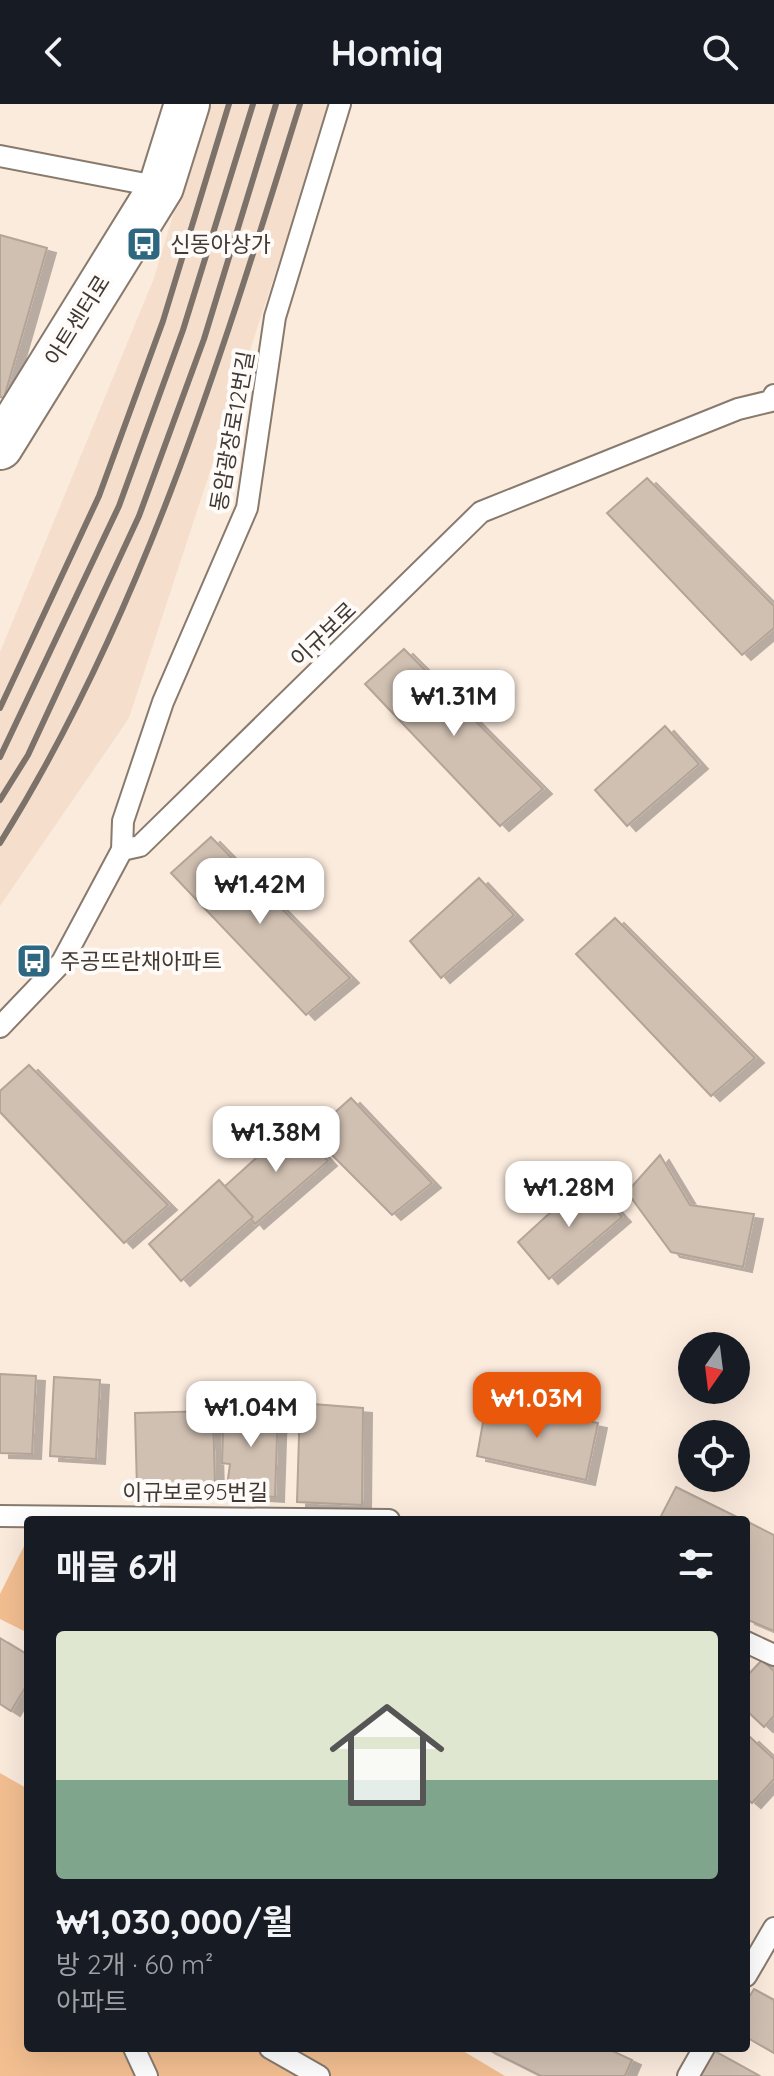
<!DOCTYPE html>
<html lang="ko">
<meta charset="utf-8">
<style>
body{margin:0;font-family:Quicksand,"Noto Sans KR",sans-serif;background:#242831;color:#f1f3f6;height:100vh;display:flex;flex-direction:column;font-size:30px;white-space:nowrap}
*{box-sizing:border-box;margin:0}
p{font-size:26px;color:#9ea1a6}
.icon{flex:none;width:44px;height:44px;fill:none;stroke:currentColor;stroke-width:2;stroke-linecap:round;stroke-linejoin:round}
.map{position:relative;flex:1;overflow:hidden}
.side{position:absolute;left:24px;top:1412px;width:726px;height:536px;display:flex;flex-direction:column;background:#171b24;border-radius:8px;box-shadow:0 8px 32px #0002}
.side>*{flex:none}
.needle{width:52px;rotate:194deg}
.buttons{position:absolute;left:678px;top:1228px;display:grid;gap:16px}
.buttons a{display:grid;place-items:center;width:72px;height:72px;border-radius:50%;background:#171b24;box-shadow:0 8px 32px #0002;font-size:40px}
.price{position:absolute;translate:-50% -68px;padding:0 18px;border-radius:16px;background:#fff;color:#222;font-size:26px;line-height:52px;filter:drop-shadow(0 2px 4px #0008)}
.price::after{content:'';position:absolute;left:50%;top:48px;width:24px;height:18px;margin-left:-12px;background:inherit;clip-path:polygon(0 0,100% 0,50% 100%)}
.price.selected{background:#ea580c;color:#fff}
ul{padding:0;list-style:none}
li{display:grid;align-content:center;gap:16px;height:424px;padding:0 32px}
li span{display:grid;place-items:center;height:248px;border-radius:8px;color:#555}
li>.icon{margin-inline-start:auto}
span .icon{width:144px;height:144px;fill:#fffc;stroke-width:1}
li b{font-size:34px}
h2{display:flex;justify-content:space-between;align-items:center;height:96px;padding:0 32px;font-size:34px}
header{display:flex;justify-content:space-between;align-items:center;height:104px;padding:0 32px;background:#171b24;font-size:36px;font-weight:700}
.map>svg:first-child{display:block}
</style>
<header><svg class="icon" aria-label="back" viewBox="0 0 24 24"><path d="M15 5l-7 7 7 7"/></svg>Homiq<svg class="icon" aria-label="search" viewBox="0 0 24 24"><circle cx="10" cy="10" r="6"/><path d="M15 15l6 6"/></svg></header>
<div class="map">
<svg width="774" height="1972" viewBox="0 0 774 1972">
<defs>
<filter id="shadow"><feDropShadow dx="9" dy="5" stdDeviation="0" flood-color="#0004"/></filter>
</defs>
<rect width="100%" height="100%" fill="#fbebdd"/>
<!-- built -->
<polygon fill="#f5dfcc" points="207,0 331,0 129,614 0,802 0,548 154,174"/>
<!-- green -->
<g fill="#f3bf91">
<polygon points="28,1434 28,1529 0,1515 0,1490"/>
<polygon points="0,1669 28,1685 28,1944 458,1944 505,1972 0,1972"/>
</g>
<!-- building -->
<g fill="#d0c0b2" stroke="#b3a497" stroke-width="2" filter="url(#shadow)">
<polygon points="0,131 47,144 4,294 0,293"/>
<polygon points="647,374 774,502 774,524 742,551 607,409"/>
<polygon points="404,545 543,685 500,722 365,580"/>
<polygon points="665,622 699,660 627,722 595,686"/>
<polygon points="211,733 350,874 306,911 171,769"/>
<polygon points="479,774 514,811 441,874 410,837"/>
<polygon points="615,814 755,954 711,992 576,850"/>
<polygon points="29,961 168,1101 124,1139 0,1008 0,987"/>
<polygon points="351,994 432,1079 392,1111 311,1030"/>
<polygon points="294,1020 328,1057 255,1120 224,1083"/>
<polygon points="660,1051 690,1101 754,1110 743,1163 671,1148 627,1088"/>
<polygon points="587,1075 622,1113 549,1175 518,1138"/>
<polygon points="219,1076 253,1113 181,1177 149,1140"/>
<polygon points="0,1270 36,1272 32,1350 0,1349"/>
<polygon points="54,1273 100,1276 96,1355 50,1352"/>
<polygon points="487,1296 598,1319 586,1376 477,1352"/>
<polygon points="300,1299 363,1304 362,1401 297,1398"/>
<polygon points="224,1300 278,1302 275,1393 226,1390 230,1360 222,1359"/>
<polygon points="213,1307 215,1382 137,1385 135,1309"/>
<polygon points="676,1383 743,1416 659,1416"/>
<polygon points="746,1417 774,1431 774,1527 746,1515"/>
<polygon points="0,1534 28,1551 28,1579 11,1607 0,1600"/>
<polygon points="762,1556 774,1567 774,1612 764,1623 746,1606 746,1573"/>
<polygon points="750,1633 774,1655 774,1675 752,1699 746,1694 746,1637"/>
<polygon points="754,1885 774,1896 774,1949 746,1933 746,1898"/>
<polygon points="485,1944 606,1944 632,1956 625,1972 541,1972"/>
<polygon points="713,1946 760,1972 698,1972"/>
</g>
<g fill="none" stroke-linecap="round" stroke-linejoin="round">
<defs>
<g id="lane">
<polyline points="0,52 161,83"/>
<polyline points="122,746 140,742 481,408 738,305 771,297 774,291"/>
<polyline points="0,923 62,858 122,746 123,717 163,598 247,404 275,213 340,0"/>
<polyline points="0,1412 389,1416"/>
<polyline points="746,1538 774,1551"/>
<polyline points="746,1872 774,1824"/>
<polyline points="134,1944 147,1972"/>
<polyline points="270,1944 319,1972"/>
<polyline points="688,1972 704,1944"/>
</g>
<polyline id="secondary" points="0,343 161,83 187,0"/>
</defs>
<!-- lane casing -->
<use href="#lane" stroke="#887a6d" stroke-width="24"/>
<!-- secondary casing -->
<use href="#secondary" stroke="#887a6d" stroke-width="48"/>
<!-- lane -->
<use href="#lane" stroke="#fff" stroke-width="20"/>
<!-- secondary -->
<use href="#secondary" stroke="#fff" stroke-width="44"/>
<!-- rail -->
<g stroke="#7c726a" stroke-width="6">
<polyline points="0,604 99,392 163,217 229,0"/>
<polyline points="0,653 119,402 183,226 253,0"/>
<polyline points="0,696 28,651 139,412 204,235 276,0"/>
<path d="M0 739C142 512 221 254 300 0"/>
</g>
</g>
<!-- icons -->
<defs>
<symbol id="bus-square" viewBox="-11 -11 22 22"><rect x="-9" y="-9" width="18" height="18" rx="4" fill="#2d6780" stroke="#fefbf8"/><path d="M-5-6H5V4H4V6H2V4H-2V6H-4V4H-5ZM-3.5-4V0h7V-4ZM-3.5 1.2v1.5H-2V1.2ZM2 1.2v1.5H3.5V1.2Z" fill="#fff"/></symbol>
</defs>
<g fill-rule="evenodd">
<use href="#bus-square" x="124" y="120" width="40" height="40"/>
<use href="#bus-square" x="14" y="837" width="40" height="40"/>
</g>
<g text-anchor="middle" dominant-baseline="central" stroke-width="8" stroke-linejoin="round" paint-order="stroke">
<!-- poi labels -->
<g font-size="22" fill="#403934" stroke="#fefbf8" text-anchor="start">
<text x="170" y="140">신동아상가</text>
<text x="60" y="857">주공뜨란채아파트</text>
</g>
<!-- street labels -->
<g font-size="22" fill="#403934" stroke="#fefbf8">
<text transform="translate(77 216) rotate(-58)">아트센터로</text>
<text transform="translate(232 327) rotate(-80)">동암광장로12번길</text>
<text transform="translate(323 530) rotate(-44)">이규보로</text>
<text x="195" y="1388">이규보로95번길</text>
</g>
</g>
</svg>
<div class="buttons">
<a><svg class="needle" viewBox="-14 -14 28 28"><path d="M0-13l5 13h-10z" fill="#e53935"/><path d="M0 13l5-13h-10z" fill="#9ea1a6"/></svg></a>
<a><svg class="icon" aria-label="locate" viewBox="0 0 24 24"><circle cx="12" cy="12" r="6"/><path d="M12 2v4M12 18v4M2 12h4M18 12h4"/></svg></a>
</div>
<b class="price" style="left:454px;top:634px">₩1.31M</b>
<b class="price" style="left:260px;top:822px">₩1.42M</b>
<b class="price" style="left:276px;top:1070px">₩1.38M</b>
<b class="price" style="left:569px;top:1125px">₩1.28M</b>
<b class="price selected" style="left:537px;top:1336px">₩1.03M</b>
<b class="price" style="left:251px;top:1345px">₩1.04M</b>
<section class="side">
<h2>매물 6개<svg class="icon" aria-label="filters" viewBox="0 0 24 24"><path d="M4 7h16M4 17h16"/><circle cx="9" cy="7" r="2"/><circle cx="15" cy="17" r="2"/></svg></h2>
<ul>
<li><span style="background:linear-gradient(#dfe7d0 60%,#7fa58c 0)"><svg class="icon" aria-label="home" viewBox="0 0 24 24"><path d="M3 11l9-7 9 7M6 9v11h12V9"/></svg></span><div><b>₩1,030,000/월</b><p>방 2개 · 60 m²</p><p>아파트</p></div></li>
</ul>
</section>
</div>
